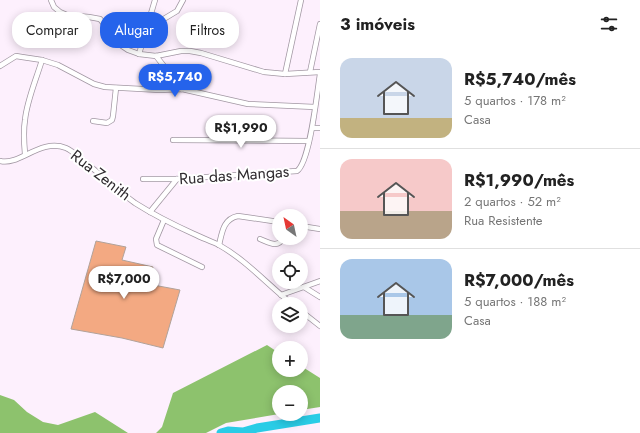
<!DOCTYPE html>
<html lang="pt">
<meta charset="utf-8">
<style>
body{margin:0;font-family:Jost,sans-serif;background:#f2f2f2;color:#222;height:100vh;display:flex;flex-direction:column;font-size:15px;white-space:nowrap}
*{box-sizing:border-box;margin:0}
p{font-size:13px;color:#767676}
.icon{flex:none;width:22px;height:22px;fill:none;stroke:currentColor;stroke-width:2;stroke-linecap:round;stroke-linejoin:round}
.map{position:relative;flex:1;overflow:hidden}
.details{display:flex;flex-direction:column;background:#fff;width:320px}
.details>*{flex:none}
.banner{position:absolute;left:12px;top:12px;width:248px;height:36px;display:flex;gap:8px}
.needle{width:26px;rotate:327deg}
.fabs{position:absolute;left:272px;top:209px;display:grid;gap:8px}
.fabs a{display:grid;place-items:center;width:36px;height:36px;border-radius:50%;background:#fff;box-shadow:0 2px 10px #0003;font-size:20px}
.price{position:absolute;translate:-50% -34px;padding:0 9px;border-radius:14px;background:#fff;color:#222;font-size:13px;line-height:26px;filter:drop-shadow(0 1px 2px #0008)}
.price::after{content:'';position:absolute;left:50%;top:24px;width:12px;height:9px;margin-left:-6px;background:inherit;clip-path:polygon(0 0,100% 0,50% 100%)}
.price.on{background:#2563eb;color:#fff}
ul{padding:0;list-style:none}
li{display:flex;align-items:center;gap:12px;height:100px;padding:0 20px}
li+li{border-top:1px solid #e0e0e0}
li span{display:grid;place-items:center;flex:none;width:112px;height:80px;border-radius:12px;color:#555}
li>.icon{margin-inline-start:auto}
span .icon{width:48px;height:48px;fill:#fffc;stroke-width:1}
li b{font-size:17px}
h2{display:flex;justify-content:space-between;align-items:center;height:48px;padding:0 20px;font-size:17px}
.pill{padding:0 14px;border-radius:16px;background:#fff;box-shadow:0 2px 10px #0003;font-size:14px;line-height:36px}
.pill.on{background:#2563eb;color:#fff}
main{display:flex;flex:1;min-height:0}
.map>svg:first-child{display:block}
</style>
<main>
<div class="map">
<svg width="320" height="433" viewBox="0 0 320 433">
<rect width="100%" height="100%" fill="#fdf0fd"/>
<!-- forest -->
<g fill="#8dc26d">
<polygon points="267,345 279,353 279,370 301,370 301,366 320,378 320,407 301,410 301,392 279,392 279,414 226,423 206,433 156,433 162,427 173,393"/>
<polygon points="0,395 14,400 27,412 43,422 58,425 95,412 128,433 0,433"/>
</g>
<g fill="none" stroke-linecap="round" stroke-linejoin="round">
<!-- river -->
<polyline stroke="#2acce6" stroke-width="9" points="221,433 228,431 243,432 257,428 320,418"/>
</g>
<!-- building -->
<polygon fill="#f3a982" stroke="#b1a29a" points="96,241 126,247 122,260 153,267 148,284 180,290 163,348 122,338 71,329"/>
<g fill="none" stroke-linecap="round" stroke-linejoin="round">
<defs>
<g id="minor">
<polyline points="51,0 54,7 60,12 67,15 89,17 100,19 122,46 128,50 139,54 156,56 181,51 190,51 201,53 264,72 285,74 320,72"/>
<polyline points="147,29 177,11 183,0"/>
<polyline points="139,54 155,0"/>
<polyline points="156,56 182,89"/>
<polyline points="0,66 16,56 22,57 42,60 58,65 94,84 105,87 160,90 182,89 248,104 315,107"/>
<polyline points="310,72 320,24"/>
<polyline points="285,74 301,0"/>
<polyline points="93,121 107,123 112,120 113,116 116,88"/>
<polyline points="313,128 320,128"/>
<polyline points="173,140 309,141"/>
<path d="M25 154C24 143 23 132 25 120 27 100 36 80 42 60"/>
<path d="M0 161C20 166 40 138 66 148 73 151 78 157 83 161 101 174 117 190 135 203 154 215 174 225 194 234 202 238 211 241 219 245 246 260 268 285 292 304"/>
<path d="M143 179H177L297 171C310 162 317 93 320 74"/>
<polyline points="150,212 177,179"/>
<polyline points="164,220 156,239 157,245 202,267"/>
<polyline points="301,226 320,229"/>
<path d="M260 239C268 242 278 249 283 238"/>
<path d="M219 245C222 233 223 219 238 216L279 222"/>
<polyline points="304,287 320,297"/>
<polyline points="281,295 320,281"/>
<polyline points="301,311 320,326"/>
</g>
</defs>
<!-- minor casing -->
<use href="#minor" stroke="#a297a3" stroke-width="6"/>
<!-- minor -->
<use href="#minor" stroke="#fff" stroke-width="4.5"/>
</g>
<g text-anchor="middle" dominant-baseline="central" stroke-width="4" stroke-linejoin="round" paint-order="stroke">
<!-- street labels -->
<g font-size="16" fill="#302c30" stroke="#fff">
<text transform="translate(101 175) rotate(38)">Rua Zenith</text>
<text transform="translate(234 175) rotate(-4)">Rua das Mangas</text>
</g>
</g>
</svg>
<div class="fabs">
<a><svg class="needle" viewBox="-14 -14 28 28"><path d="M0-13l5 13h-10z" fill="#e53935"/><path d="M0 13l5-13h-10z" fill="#767676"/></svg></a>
<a><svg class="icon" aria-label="locate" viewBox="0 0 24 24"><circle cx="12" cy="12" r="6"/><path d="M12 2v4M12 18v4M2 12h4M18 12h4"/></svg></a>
<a><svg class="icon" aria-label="layers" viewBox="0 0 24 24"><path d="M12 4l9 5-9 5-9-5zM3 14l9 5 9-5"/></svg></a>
<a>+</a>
<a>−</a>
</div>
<b class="price on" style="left:175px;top:98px">R$5,740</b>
<b class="price" style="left:241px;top:149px">R$1,990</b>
<b class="price" style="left:124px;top:300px">R$7,000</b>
<div class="banner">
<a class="pill">Comprar</a>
<a class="pill on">Alugar</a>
<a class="pill">Filtros</a>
</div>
</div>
<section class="details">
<h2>3 imóveis<svg class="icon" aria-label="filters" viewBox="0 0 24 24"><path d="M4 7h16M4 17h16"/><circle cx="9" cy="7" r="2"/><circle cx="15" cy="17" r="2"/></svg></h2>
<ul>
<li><span style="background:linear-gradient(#c9d6e8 75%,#c2b280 0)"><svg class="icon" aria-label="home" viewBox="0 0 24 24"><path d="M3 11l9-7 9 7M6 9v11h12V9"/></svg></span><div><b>R$5,740/mês</b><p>5 quartos · 178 m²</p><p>Casa</p></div></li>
<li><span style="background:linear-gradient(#f6c9c9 65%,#b9a48a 0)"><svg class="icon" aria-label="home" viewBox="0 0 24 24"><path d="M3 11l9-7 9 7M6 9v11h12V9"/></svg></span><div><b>R$1,990/mês</b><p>2 quartos · 52 m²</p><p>Rua Resistente</p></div></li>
<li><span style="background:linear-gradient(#a9c7e8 70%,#7fa58c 0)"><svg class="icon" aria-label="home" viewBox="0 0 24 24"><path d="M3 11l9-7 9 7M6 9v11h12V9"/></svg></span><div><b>R$7,000/mês</b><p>5 quartos · 188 m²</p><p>Casa</p></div></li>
</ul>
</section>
</main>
